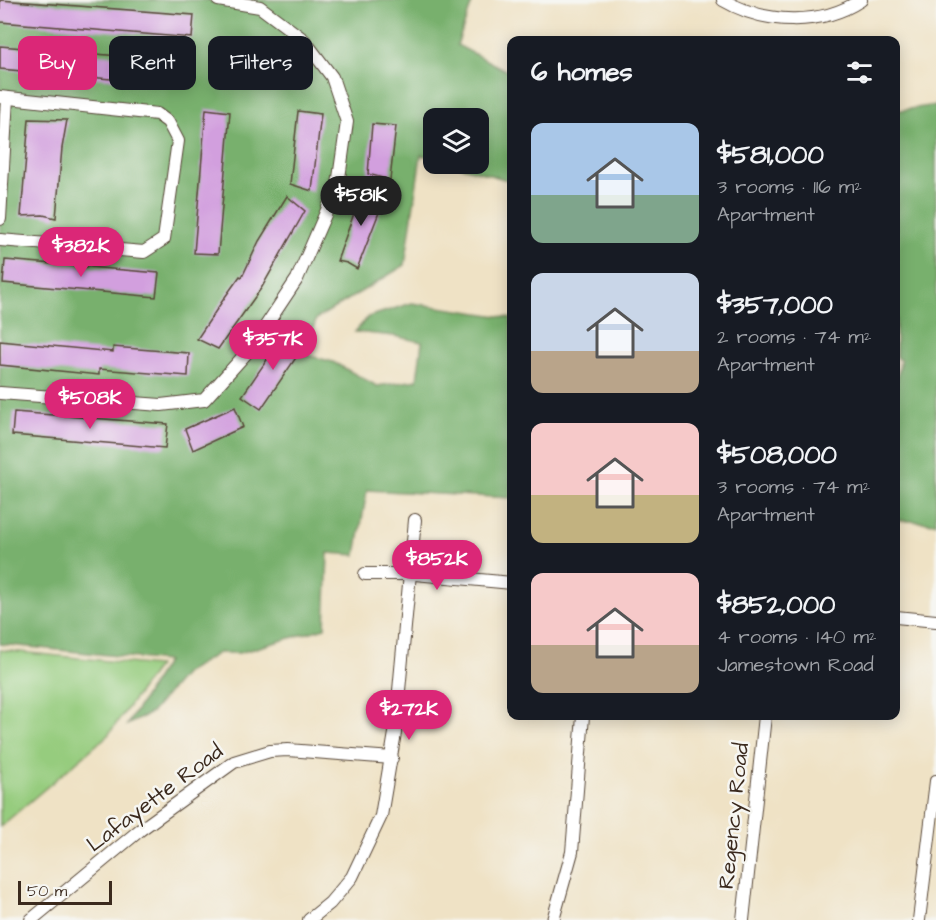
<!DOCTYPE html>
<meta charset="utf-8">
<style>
body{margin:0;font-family:"Architects Daughter",sans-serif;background:#242831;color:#f1f3f6;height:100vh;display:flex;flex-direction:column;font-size:22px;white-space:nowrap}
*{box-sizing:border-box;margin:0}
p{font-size:20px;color:#9ea1a6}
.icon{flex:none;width:33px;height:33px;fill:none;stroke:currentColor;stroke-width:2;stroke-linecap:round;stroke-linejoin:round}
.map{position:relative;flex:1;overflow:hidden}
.drawer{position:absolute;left:507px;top:36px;width:393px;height:684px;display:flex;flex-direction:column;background:#171b24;border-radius:12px;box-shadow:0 3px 15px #0003}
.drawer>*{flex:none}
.banner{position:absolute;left:18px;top:36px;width:399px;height:54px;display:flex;gap:12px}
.fabs{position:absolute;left:423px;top:108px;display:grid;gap:12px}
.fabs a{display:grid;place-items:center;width:66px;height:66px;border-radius:12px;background:#171b24;box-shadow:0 3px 15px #0003;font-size:30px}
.scale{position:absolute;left:18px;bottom:15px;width:94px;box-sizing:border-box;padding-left:6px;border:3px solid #3b2a1e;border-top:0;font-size:16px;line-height:21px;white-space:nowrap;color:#3b2a1e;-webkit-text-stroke:4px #f6f6f2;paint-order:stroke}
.price{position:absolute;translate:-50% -51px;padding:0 14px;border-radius:21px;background:#db2777;color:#fff;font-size:20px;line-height:39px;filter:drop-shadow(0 2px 3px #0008)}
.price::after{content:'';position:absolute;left:50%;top:36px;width:18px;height:14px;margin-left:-9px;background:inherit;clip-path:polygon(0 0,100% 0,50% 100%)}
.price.on{background:#222;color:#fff}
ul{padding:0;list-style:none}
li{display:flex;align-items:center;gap:18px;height:150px;padding:0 24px}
li span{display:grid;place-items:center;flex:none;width:168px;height:120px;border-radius:12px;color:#555}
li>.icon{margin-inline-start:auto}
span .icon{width:72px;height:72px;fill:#fffc;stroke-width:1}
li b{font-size:26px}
h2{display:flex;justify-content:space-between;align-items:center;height:72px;padding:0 24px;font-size:26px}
.pill{padding:0 21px;border-radius:12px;background:#171b24;box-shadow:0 3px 15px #0003;font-size:21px;line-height:54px}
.pill.on{background:#db2777;color:#fff}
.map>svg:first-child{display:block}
</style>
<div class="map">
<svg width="936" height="920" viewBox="0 0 936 920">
<rect width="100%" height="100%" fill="#f6f6f2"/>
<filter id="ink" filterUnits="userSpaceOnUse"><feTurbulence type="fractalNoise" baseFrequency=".0167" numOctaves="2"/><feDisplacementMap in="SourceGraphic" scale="12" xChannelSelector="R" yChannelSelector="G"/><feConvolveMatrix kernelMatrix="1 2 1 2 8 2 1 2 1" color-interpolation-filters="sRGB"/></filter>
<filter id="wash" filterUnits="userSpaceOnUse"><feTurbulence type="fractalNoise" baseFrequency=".008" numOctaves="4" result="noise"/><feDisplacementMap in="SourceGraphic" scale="24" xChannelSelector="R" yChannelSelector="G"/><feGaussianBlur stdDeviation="1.35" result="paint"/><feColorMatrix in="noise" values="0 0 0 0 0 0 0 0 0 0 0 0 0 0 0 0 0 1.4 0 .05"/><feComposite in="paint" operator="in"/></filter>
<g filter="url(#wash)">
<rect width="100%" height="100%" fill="#efe2c5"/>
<!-- green -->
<polygon fill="#96cc7e" stroke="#687b4e" stroke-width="1.5" points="0,650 158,666 108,735 0,827"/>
<!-- forest -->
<g fill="#78b06d" stroke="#5a6d46" stroke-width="1.5">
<polygon points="0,0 473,0 457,45 511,73 511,181 452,164 478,164 478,118 434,118 433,158 421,155 405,265 316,319 307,355 333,362 377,386 417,380 422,342 394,336 355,332 368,317 412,303 511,318 511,498 367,490 356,555 328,553 325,628 239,653 218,653 185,673 151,713 127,725 167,661 0,644"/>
<polygon points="936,105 936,523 896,520 896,384 901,361 896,357 896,111"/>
</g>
<g id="blocks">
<!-- building -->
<g fill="#d29fde">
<polygon points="0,0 194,15 192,38 0,22"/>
<polygon points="0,46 179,61 177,85 0,69"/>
<polygon points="206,109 230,112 218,254 194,253"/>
<polygon points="298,111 321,114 312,191 290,184"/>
<polygon points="29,119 67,120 62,148 56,218 43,215 21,216"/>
<polygon points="372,124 396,126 390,180 368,174"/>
<polygon points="363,188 367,188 385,197 357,269 347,263 337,261"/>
<polygon points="287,196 305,211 262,287 218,349 197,339 225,297 240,276 242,277 259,241"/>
<polygon points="5,260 159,273 156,297 3,283"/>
<polygon points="286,332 304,346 261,409 242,396"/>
<polygon points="0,341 113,352 113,347 189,353 188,376 99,369 99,375 0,365"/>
<polygon points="235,407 243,427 193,450 185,429"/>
<polygon points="14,412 168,424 165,448 12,435"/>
</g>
</g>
</g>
<g filter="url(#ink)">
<use href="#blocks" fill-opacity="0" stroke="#564637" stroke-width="1.5"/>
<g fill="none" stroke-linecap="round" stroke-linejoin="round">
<defs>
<g id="minor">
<path d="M723 0C764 24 820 27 861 0"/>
<polyline points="0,97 157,114 168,122 178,141 164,239 144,252 0,240"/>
<polyline points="0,219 7,98"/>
<polyline points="0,393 161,405 204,400 251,348 297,279 338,185 347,122 332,77 304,40 260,7 218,0"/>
<polyline points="365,574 415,574 512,583"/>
<polyline points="896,617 936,621"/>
<polyline points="31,920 140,830 234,762 270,751 288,750 392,758"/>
<polyline points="309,920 330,903 352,877 381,816 395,733 415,520"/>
<polyline points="553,920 572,852 583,716"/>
<polyline points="743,920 765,716"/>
<polyline points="919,920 936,781"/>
</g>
</defs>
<!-- minor casing -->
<use href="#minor" stroke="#564637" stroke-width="14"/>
<!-- minor -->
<use href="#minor" stroke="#fff" stroke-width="12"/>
</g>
</g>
<g text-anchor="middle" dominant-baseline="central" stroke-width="5" stroke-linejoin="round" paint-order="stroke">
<!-- street labels -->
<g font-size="22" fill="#3b2a1e" stroke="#f6f6f2">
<text transform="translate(155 798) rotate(-37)">Lafayette Road</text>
<text transform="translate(734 816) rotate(-84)">Regency Road</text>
</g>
</g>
</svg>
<div class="fabs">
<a><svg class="icon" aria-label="layers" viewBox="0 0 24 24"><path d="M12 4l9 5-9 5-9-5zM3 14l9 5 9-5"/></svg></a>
</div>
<div class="scale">50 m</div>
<b class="price on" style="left:361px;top:227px">$581K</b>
<b class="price" style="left:81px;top:278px">$382K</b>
<b class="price" style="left:273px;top:371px">$357K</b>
<b class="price" style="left:90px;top:430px">$508K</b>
<b class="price" style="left:437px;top:591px">$852K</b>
<b class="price" style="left:409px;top:741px">$272K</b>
<div class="banner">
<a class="pill on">Buy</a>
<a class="pill">Rent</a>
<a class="pill">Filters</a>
</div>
<section class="drawer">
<h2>6 homes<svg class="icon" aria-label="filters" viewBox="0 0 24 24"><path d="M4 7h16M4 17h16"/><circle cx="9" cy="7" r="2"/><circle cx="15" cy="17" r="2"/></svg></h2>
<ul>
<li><span style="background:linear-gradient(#a9c7e8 60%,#7fa58c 0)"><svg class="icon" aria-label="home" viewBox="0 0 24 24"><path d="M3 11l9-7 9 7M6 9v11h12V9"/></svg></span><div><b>$581,000</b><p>3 rooms · 116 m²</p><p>Apartment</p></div></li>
<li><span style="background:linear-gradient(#c9d6e8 65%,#b9a48a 0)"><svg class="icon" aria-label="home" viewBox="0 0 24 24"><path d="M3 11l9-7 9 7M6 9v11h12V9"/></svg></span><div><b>$357,000</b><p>2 rooms · 74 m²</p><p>Apartment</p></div></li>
<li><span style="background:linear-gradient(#f6c9c9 60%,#c2b280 0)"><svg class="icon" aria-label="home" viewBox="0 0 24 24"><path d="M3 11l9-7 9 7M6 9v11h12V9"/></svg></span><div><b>$508,000</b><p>3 rooms · 74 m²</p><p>Apartment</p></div></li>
<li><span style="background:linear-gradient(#f6c9c9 60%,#b9a48a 0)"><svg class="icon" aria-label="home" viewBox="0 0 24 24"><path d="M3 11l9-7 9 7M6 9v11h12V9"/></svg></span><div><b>$852,000</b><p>4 rooms · 140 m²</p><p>Jamestown Road</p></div></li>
</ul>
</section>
</div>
